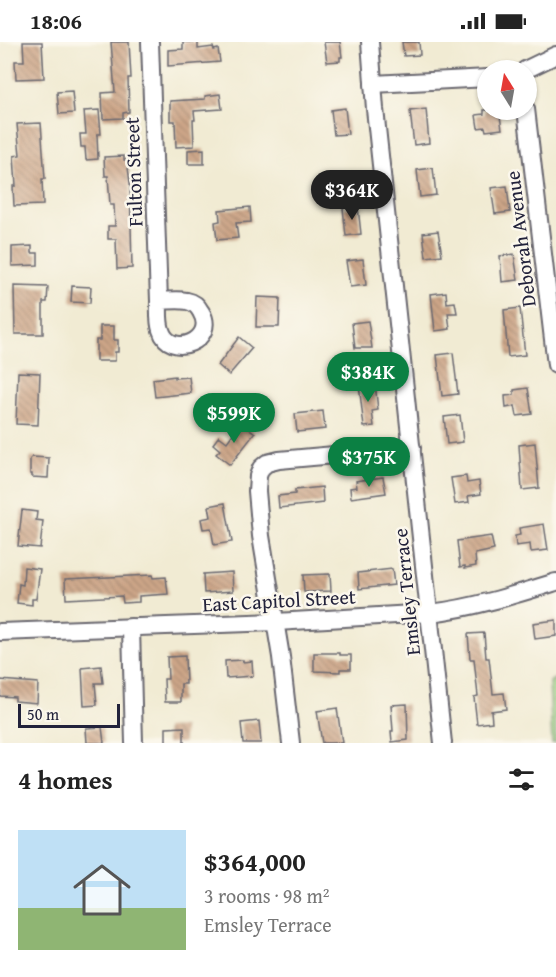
<!DOCTYPE html>
<meta charset="utf-8">
<style>
body{margin:0;font-family:"Gentium Book Plus",serif;background:#f6f6f6;color:#222;height:100vh;display:flex;flex-direction:column;font-size:22px;white-space:nowrap}
*{box-sizing:border-box;margin:0}
p{font-size:20px;color:#767676}
.icon{flex:none;width:33px;height:33px;fill:none;stroke:currentColor;stroke-width:2;stroke-linecap:round;stroke-linejoin:round}
.map{position:relative;height:701px;overflow:hidden}
.panel{display:flex;flex-direction:column;background:#fff;flex:1}
.panel>*{flex:none}
.needle{width:39px;rotate:349deg}
.fabs{position:absolute;left:477px;top:18px;display:grid;gap:12px}
.fabs a{display:grid;place-items:center;width:60px;height:60px;border-radius:50%;background:#fff;box-shadow:0 2px 4px #0004;font-size:30px}
.scale{position:absolute;left:18px;bottom:15px;width:102px;box-sizing:border-box;padding-left:6px;border:3px solid #22223b;border-top:0;font-size:16px;line-height:21px;white-space:nowrap;color:#22223b;-webkit-text-stroke:4px #fbf7ec;paint-order:stroke}
.price{position:absolute;translate:-50% -51px;padding:0 14px;border-radius:21px;background:#0b8043;color:#fff;font-size:20px;line-height:39px;filter:drop-shadow(0 2px 3px #0008)}
.price::after{content:'';position:absolute;left:50%;top:36px;width:18px;height:14px;margin-left:-9px;background:inherit;clip-path:polygon(0 0,100% 0,50% 100%)}
.price.current{background:#222;color:#fff}
ul{padding:0;list-style:none}
li{display:flex;align-items:center;gap:18px;height:150px;padding:0 18px}
li span{display:grid;place-items:center;flex:none;width:168px;height:120px;border-radius:0px;color:#555}
li>.icon{margin-inline-start:auto}
span .icon{width:72px;height:72px;fill:#fffc;stroke-width:1}
li b{font-size:26px}
h2{display:flex;justify-content:space-between;align-items:center;height:72px;padding:0 18px;font-size:26px}
.status{display:flex;justify-content:space-between;align-items:center;height:42px;padding:0 30px;background:#fff;direction:ltr}
.status svg{height:16px;fill:currentColor}
.map>svg:first-child{display:block}
</style>
<div class="status"><b>18:06</b><svg viewBox="0 0 49 12"><path d="M0 12V9h3v3zM5 12V6h3v6zM10 12V3h3v9zM15 12V0h3v12zM26 1h20v11H26zM47 4h2v5h-2z"/></svg></div>
<div class="map">
<svg width="556" height="701" viewBox="0 0 556 701">
<defs>
<pattern id="wetland-marsh" width="20" height="14" patternUnits="userSpaceOnUse" patternTransform="scale(1.5)"><rect width="20" height="14" fill="#9acf81"/><path d="M1 5h8M5 5V1M11 12h8M15 12V8" fill="none" stroke="#84b170"/></pattern>
<pattern id="building-back-hatch" width="6" height="6" patternUnits="userSpaceOnUse" patternTransform="scale(1.5)"><rect width="6" height="6" fill="#cda688"/><path d="M-1 5l2 2M0 0l6 6M5-1l2 2" fill="none" stroke="#a68770"/></pattern>
</defs>
<rect width="100%" height="100%" fill="#fbf7ec"/>
<filter id="ink" filterUnits="userSpaceOnUse"><feTurbulence type="fractalNoise" baseFrequency=".0167" numOctaves="2"/><feDisplacementMap in="SourceGraphic" scale="12" xChannelSelector="R" yChannelSelector="G"/><feConvolveMatrix kernelMatrix="1 2 1 2 8 2 1 2 1" color-interpolation-filters="sRGB"/></filter>
<filter id="wash" filterUnits="userSpaceOnUse"><feTurbulence type="fractalNoise" baseFrequency=".008" numOctaves="4" result="noise"/><feDisplacementMap in="SourceGraphic" scale="24" xChannelSelector="R" yChannelSelector="G"/><feGaussianBlur stdDeviation="1.35" result="paint"/><feColorMatrix in="noise" values="0 0 0 0 0 0 0 0 0 0 0 0 0 0 0 0 0 1.4 0 .05"/><feComposite in="paint" operator="in"/></filter>
<g filter="url(#wash)">
<rect width="100%" height="100%" fill="#f1ebd3"/>
<!-- wetland -->
<polygon fill="url(#wetland-marsh)" stroke="#5e785e" stroke-width="1.5" points="556,636 556,701 552,701 549,640"/>
<g id="blocks">
<!-- building -->
<g fill="url(#building-back-hatch)">
<polygon points="23,0 42,0 44,36 16,37 15,19 24,19"/>
<polygon points="111,0 129,0 131,36 128,36 129,70 123,71 123,76 103,77 102,51 115,50"/>
<polygon points="183,0 198,0 198,7 213,5 214,8 218,7 220,20 168,24 168,8 183,7"/>
<polygon points="324,0 340,0 342,15 340,15 340,19 327,20"/>
<polygon points="402,0 419,0 420,13 404,14"/>
<polygon points="72,49 74,71 59,72 57,50"/>
<polygon points="220,52 222,67 194,69 195,78 193,78 194,104 176,105 175,79 170,79 170,59 205,57 205,54"/>
<polygon points="345,66 348,92 334,93 331,68"/>
<polygon points="426,67 429,101 414,103 410,69"/>
<polygon points="99,68 101,92 97,92 98,117 86,118 85,105 81,105 80,92 86,92 84,69"/>
<polygon points="484,68 499,68 502,87 486,89 485,85 478,86 476,73 484,72"/>
<polygon points="41,81 45,137 42,137 43,163 14,164 13,144 16,144 14,114 20,113 17,82"/>
<polygon points="204,107 204,122 188,122 188,108"/>
<polygon points="124,114 124,118 127,118 130,141 132,226 117,227 116,197 108,197 108,184 115,184 114,163 110,163 108,134 105,134 104,115"/>
<polygon points="433,126 436,153 420,155 417,128"/>
<polygon points="507,144 510,170 495,172 491,146"/>
<polygon points="250,165 251,180 236,181 238,196 217,198 215,180 220,179 219,168"/>
<polygon points="358,165 361,192 346,194 343,166"/>
<polygon points="438,189 442,213 426,215 423,191"/>
<polygon points="32,204 32,211 38,211 38,223 12,224 12,205"/>
<polygon points="514,212 518,238 502,240 500,214"/>
<polygon points="363,217 366,243 350,245 346,219"/>
<polygon points="14,244 48,245 47,260 43,260 43,292 15,292"/>
<polygon points="72,244 91,245 90,261 71,260"/>
<polygon points="446,250 447,261 455,260 457,271 448,271 450,287 435,289 431,252"/>
<polygon points="257,255 280,256 279,285 256,285"/>
<polygon points="520,266 525,313 508,315 504,268"/>
<polygon points="368,279 372,306 355,306 352,281"/>
<polygon points="100,284 114,284 114,298 118,298 118,310 115,310 115,319 96,319 96,298 100,298"/>
<polygon points="239,295 252,306 229,333 218,323"/>
<polygon points="453,311 458,352 442,354 437,313"/>
<polygon points="18,330 40,331 38,383 16,382"/>
<polygon points="175,334 175,336 189,335 191,351 155,355 153,337"/>
<polygon points="375,341 378,368 372,369 374,384 364,385 359,343"/>
<polygon points="528,346 532,372 517,374 515,364 506,366 505,354 514,353 514,348"/>
<polygon points="323,369 325,387 297,390 295,372"/>
<polygon points="460,373 463,400 447,402 444,375"/>
<polygon points="241,381 255,391 230,423 216,412 220,408 213,402 219,394 227,400"/>
<polygon points="535,401 539,446 522,448 519,403"/>
<polygon points="32,415 49,416 48,436 32,435 32,432 30,432 30,417"/>
<polygon points="466,434 467,441 479,439 481,452 468,454 469,460 455,462 451,436"/>
<polygon points="383,435 386,451 351,456 350,446 357,445 356,439"/>
<polygon points="322,445 323,461 279,466 278,454 295,452 295,448"/>
<polygon points="225,461 232,500 214,503 211,486 203,487 201,477 211,475 209,464"/>
<polygon points="22,468 37,470 36,478 43,479 40,506 18,504"/>
<polygon points="544,482 548,508 531,510 530,502 516,504 515,494 520,493 519,486"/>
<polygon points="491,494 494,508 475,512 476,524 465,526 465,524 460,525 457,499"/>
<polygon points="24,525 40,527 36,557 32,557 32,563 17,561 19,542 23,543"/>
<polygon points="392,527 394,543 359,547 358,531"/>
<polygon points="232,530 233,549 204,551 203,532"/>
<polygon points="330,532 331,549 304,550 303,533"/>
<polygon points="152,533 153,536 166,535 168,552 139,554 139,560 123,561 122,554 66,557 65,537"/>
<polygon points="556,578 556,594 535,597 533,581"/>
<polygon points="484,591 486,616 489,616 493,652 504,651 506,667 491,669 492,680 477,682 474,655 478,654 474,617 470,617 468,592"/>
<polygon points="314,611 340,611 340,613 351,613 351,627 340,627 340,630 314,629"/>
<polygon points="185,614 186,642 181,642 181,660 165,660 164,637 168,637 167,615"/>
<polygon points="243,618 243,620 252,619 253,634 226,636 225,619"/>
<polygon points="101,624 103,641 95,641 97,663 84,664 82,626"/>
<polygon points="0,638 38,641 37,661 15,659 15,655 0,654"/>
<polygon points="407,662 408,698 392,700 391,689 393,689 391,663"/>
<polygon points="337,666 342,701 322,701 317,669"/>
<polygon points="259,679 261,701 243,701 241,681"/>
<polygon points="102,685 104,701 87,701 86,686"/>
<polygon points="184,685 184,701 166,701 166,686"/>
</g>
</g>
</g>
<g filter="url(#ink)">
<use href="#blocks" fill-opacity="0" stroke="#6a6870" stroke-width="1.5"/>
<g fill="none" stroke-linecap="round" stroke-linejoin="round">
<defs>
<g id="minor">
<path d="M150 0 159 259C159 268 158 279 161 288 170 318 218 298 201 270 198 264 193 260 187 259 178 257 167 259 159 259"/>
<polyline points="370,0 375,67 443,701"/>
<polyline points="525,28 556,13"/>
<polyline points="373,42 488,36"/>
<polyline points="526,67 556,323"/>
<polyline points="131,585 134,701"/>
<path d="M0 590 276 580 430 571C473 566 514 553 556 540"/>
<polyline points="291,701 281,615 261,494 257,449 258,434 261,426 267,421 279,418 412,406"/>
</g>
</defs>
<!-- minor casing -->
<use href="#minor" stroke="#6a6870" stroke-width="20"/>
<!-- minor -->
<use href="#minor" stroke="#fff" stroke-width="16"/>
</g>
</g>
<g text-anchor="middle" dominant-baseline="central" stroke-width="5" stroke-linejoin="round" paint-order="stroke">
<!-- street labels -->
<g font-size="20" fill="#22223b" stroke="#fbf7ec">
<text transform="translate(133 130) rotate(-92)">Fulton Street</text>
<text transform="translate(520 197) rotate(-97)">Deborah Avenue</text>
<text transform="translate(406 550) rotate(-96)">Emsley Terrace</text>
<text transform="translate(279 558) rotate(-3)">East Capitol Street</text>
</g>
</g>
</svg>
<div class="fabs">
<a><svg class="needle" viewBox="-14 -14 28 28"><path d="M0-13l5 13h-10z" fill="#e53935"/><path d="M0 13l5-13h-10z" fill="#767676"/></svg></a>
</div>
<div class="scale">50 m</div>
<b class="price current" style="left:352px;top:179px">$364K</b>
<b class="price" style="left:368px;top:361px">$384K</b>
<b class="price" style="left:234px;top:402px">$599K</b>
<b class="price" style="left:369px;top:446px">$375K</b>
</div>
<section class="panel">
<h2>4 homes<svg class="icon" aria-label="filters" viewBox="0 0 24 24"><path d="M4 7h16M4 17h16"/><circle cx="9" cy="7" r="2"/><circle cx="15" cy="17" r="2"/></svg></h2>
<ul>
<li><span style="background:linear-gradient(#bfe0f5 65%,#8fb573 0)"><svg class="icon" aria-label="home" viewBox="0 0 24 24"><path d="M3 11l9-7 9 7M6 9v11h12V9"/></svg></span><div><b>$364,000</b><p>3 rooms · 98 m²</p><p>Emsley Terrace</p></div></li>
</ul>
</section>
